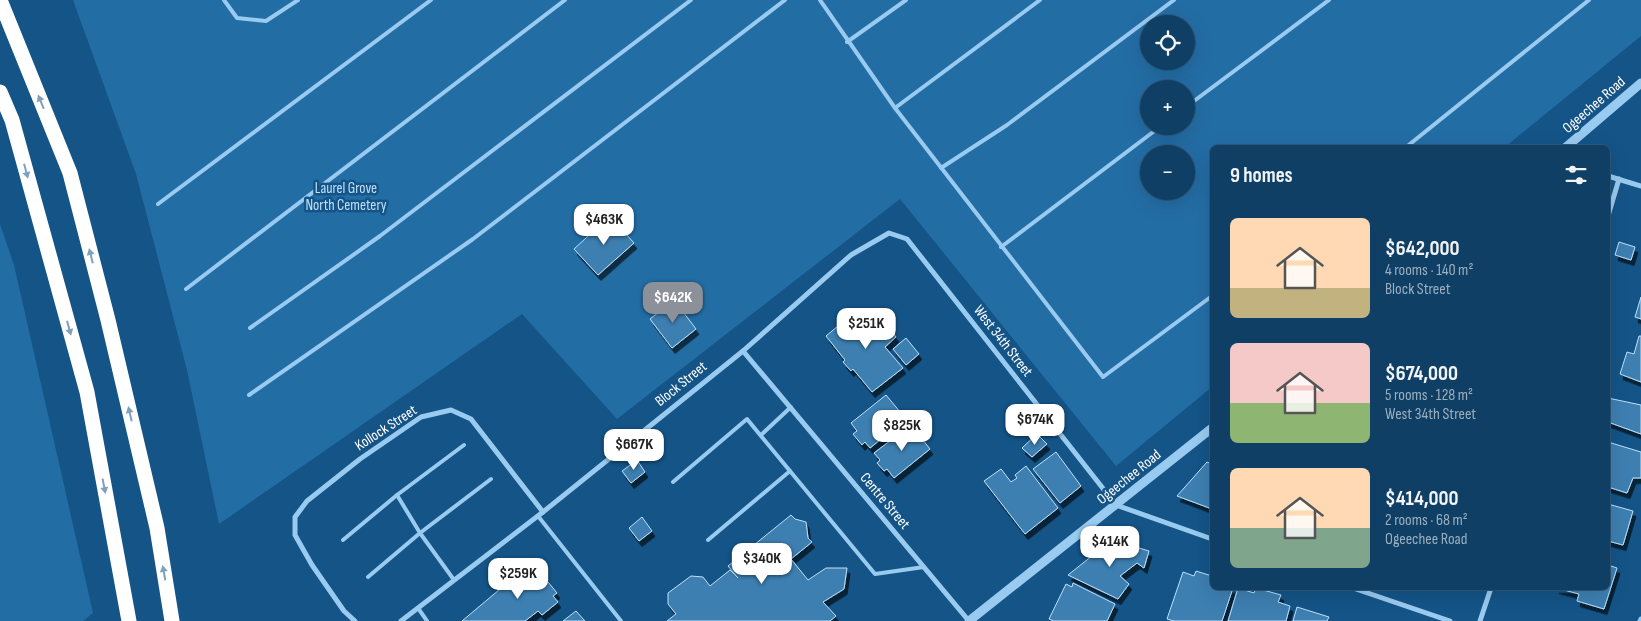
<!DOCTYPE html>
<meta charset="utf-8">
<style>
body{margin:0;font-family:"Sofia Sans Condensed",sans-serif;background:#1d4a6e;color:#f1f3f6;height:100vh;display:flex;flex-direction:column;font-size:19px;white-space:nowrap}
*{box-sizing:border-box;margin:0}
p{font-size:16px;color:#9bafbf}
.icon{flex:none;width:28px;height:28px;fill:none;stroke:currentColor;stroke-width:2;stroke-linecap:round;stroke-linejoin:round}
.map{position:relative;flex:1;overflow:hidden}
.drawer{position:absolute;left:1210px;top:145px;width:400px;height:445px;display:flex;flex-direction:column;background:#0f3f65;border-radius:8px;box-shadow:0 5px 20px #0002,0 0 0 1px #2f5879}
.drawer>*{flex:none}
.tools{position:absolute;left:1140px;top:15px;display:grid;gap:10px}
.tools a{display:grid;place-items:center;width:55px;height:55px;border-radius:50%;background:#0f3f65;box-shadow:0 5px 20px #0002,0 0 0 1px #2f5879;font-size:25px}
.price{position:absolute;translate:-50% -42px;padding:0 11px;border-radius:10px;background:#fff;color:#222;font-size:16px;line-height:32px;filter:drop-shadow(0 1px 2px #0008)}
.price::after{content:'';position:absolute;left:50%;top:30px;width:15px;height:11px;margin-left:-8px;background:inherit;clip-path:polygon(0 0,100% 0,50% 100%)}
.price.on{background:#8c9099;color:#fff}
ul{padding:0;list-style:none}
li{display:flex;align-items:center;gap:15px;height:125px;padding:0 20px}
li span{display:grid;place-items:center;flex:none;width:140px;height:100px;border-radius:8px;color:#555}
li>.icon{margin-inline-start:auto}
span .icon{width:60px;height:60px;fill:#fffc;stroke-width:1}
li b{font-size:21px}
h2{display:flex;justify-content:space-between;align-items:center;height:60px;padding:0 20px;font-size:21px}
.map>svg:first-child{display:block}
</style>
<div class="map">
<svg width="1641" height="621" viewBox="0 0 1641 621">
<defs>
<filter id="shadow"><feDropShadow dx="3" dy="5.5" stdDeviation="0" flood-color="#0009"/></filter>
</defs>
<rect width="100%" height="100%" fill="#145487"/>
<!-- green -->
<g fill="#236da5" fill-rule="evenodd">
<path d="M73 0H1641V36L1505 147 1212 148V387L1116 466 900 199 617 419 522 314 219 524 187 370 136 174ZM1149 24H1186V61H1149ZM1149 89H1186V126H1149ZM1149 154H1186V191H1149Z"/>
<polygon points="0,224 14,265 93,613 83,621 0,621"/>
</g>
<!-- building -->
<g fill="#3d7fb1" stroke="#bfe1fb" filter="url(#shadow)">
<polygon points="610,216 634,243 598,275 574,249"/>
<polygon points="1619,242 1635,247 1631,260 1615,255"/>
<polygon points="1641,297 1641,319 1635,317"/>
<polygon points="674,300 696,329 672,348 650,319"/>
<polygon points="857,310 876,334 887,325 896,337 885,347 903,368 872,392 853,369 851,371 843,362 845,360 826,336"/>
<polygon points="1639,336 1641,336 1641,382 1620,374 1627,352 1634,354"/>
<polygon points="906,338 919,354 906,365 893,349"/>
<polygon points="886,395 906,419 870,448 865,442 862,445 853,434 857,431 851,423"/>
<polygon points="1608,398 1641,405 1641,434 1608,422"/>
<polygon points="911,425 930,449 894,478 887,469 884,471 877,463 880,460 874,453"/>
<polygon points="1037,434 1047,444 1032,457 1022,448"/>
<polygon points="1608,442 1641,452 1641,478 1633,478 1627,493 1608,487"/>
<polygon points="1056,452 1081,486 1060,503 1033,469"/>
<polygon points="637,460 645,472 631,483 622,471"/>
<polygon points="1207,462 1212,464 1212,509 1177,496"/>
<polygon points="1026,466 1058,508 1025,534 984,481 1001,469 1011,482 1017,478 1015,475"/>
<polygon points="1608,504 1633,511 1623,545 1608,541"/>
<polygon points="791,515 795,519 806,522 808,538 812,542 791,559 808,580 826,568 847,568 844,589 823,602 836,616 830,621 667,621 676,614 668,604 668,593 691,576 703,577 710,586 730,570 738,578 728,566"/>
<polygon points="642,517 652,531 639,541 629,528"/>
<polygon points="1112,540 1149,551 1144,568 1137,563 1120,576 1129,584 1118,599 1068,575"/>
<polygon points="1608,565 1617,568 1604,609 1577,601 1579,594 1556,588 1608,588"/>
<polygon points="535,566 557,593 553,596 558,602 542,615 538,611 525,621 462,621 512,579 515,582"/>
<polygon points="1196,571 1212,576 1212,588 1233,588 1222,621 1174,621 1167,619 1183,572 1194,576"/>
<polygon points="1073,583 1115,604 1107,621 1054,621 1049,619 1066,584 1072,587"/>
<polygon points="1238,588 1254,593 1256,588 1281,595 1278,602 1290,606 1286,621 1228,621"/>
<polygon points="1297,607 1329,617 1327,621 1293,621"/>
<polygon points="576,611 585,621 563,621"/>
</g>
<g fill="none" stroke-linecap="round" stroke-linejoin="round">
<!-- service -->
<g stroke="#99caef" stroke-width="4">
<polyline points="224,0 237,18 266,21 298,0"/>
<polyline points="820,0 895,108 1103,377 1212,296"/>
<polyline points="847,42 906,0"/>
<polyline points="1186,107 1329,0"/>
<polyline points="895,108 1040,0"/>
<polyline points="1405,148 1589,0"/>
<polyline points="941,168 1007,125 1174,0"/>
<polyline points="158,204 431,0"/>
<polyline points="1001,247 1161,126"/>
<polyline points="186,289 565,0"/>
<polyline points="250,328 380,236 691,0"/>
<polyline points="249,395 473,239 785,0"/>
<polyline points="761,435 791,407"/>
<polyline points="673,482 747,419 875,574 924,567"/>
<polyline points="538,516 621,621"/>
<polyline points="343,540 397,495"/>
<polyline points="708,540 790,471"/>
<polyline points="368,577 420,533 397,495 464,445"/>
<polyline points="454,580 420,533 491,479"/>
<polyline points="418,608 427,621"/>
</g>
<!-- minor -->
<g stroke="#99caef" stroke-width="5">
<polyline points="1608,176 1641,186"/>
<polyline points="1608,216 1619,179"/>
<polyline points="743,351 969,621"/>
<polyline points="1353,588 1450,621"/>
<polyline points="355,621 344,611 312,565 295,535 295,517 307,501 360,459 421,417 451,410 471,419 543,512"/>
<polyline points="401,621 543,512 743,351 851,255 889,233 907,239 1116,505 1212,539"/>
<polyline points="1480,621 1491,588"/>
<polyline points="1640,621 1641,619"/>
</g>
<!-- tertiary -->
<g stroke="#99caef" stroke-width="9">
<polyline points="1565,148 1641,83"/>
<polyline points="969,621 1212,428"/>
</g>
<!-- motorway -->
<g stroke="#fff" stroke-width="15">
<polyline points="0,0 70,173 108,320 157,528 172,621"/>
<polyline points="0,92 12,120 87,392 129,621"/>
</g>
</g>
<!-- one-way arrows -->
<defs><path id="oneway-solid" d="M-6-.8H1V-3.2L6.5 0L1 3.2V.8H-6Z" transform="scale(1.25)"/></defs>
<g fill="#7ea1bd">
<use href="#oneway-solid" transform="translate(41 102) rotate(-112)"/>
<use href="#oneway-solid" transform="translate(26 171) rotate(75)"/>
<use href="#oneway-solid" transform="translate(91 256) rotate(-104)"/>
<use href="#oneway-solid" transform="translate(69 328) rotate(75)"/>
<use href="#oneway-solid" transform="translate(130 414) rotate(-103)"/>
<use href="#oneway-solid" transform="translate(104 486) rotate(79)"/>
<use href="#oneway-solid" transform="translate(164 573) rotate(-100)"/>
</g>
<g text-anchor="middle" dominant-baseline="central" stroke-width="5" stroke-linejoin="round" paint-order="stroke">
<!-- street labels -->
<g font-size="15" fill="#fff" stroke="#145487">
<text transform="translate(1594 105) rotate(-41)">Ogeechee Road</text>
<text transform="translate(1003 341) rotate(52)">West 34th Street</text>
<text transform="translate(681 384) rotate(-39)">Block Street</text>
<text transform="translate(386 428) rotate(-33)">Kollock Street</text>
<text transform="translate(1129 477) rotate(-39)">Ogeechee Road</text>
<text transform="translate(885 501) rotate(50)">Centre Street</text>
</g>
<!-- park labels -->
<g font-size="15" fill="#bfe1fb" stroke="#145487">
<text x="346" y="188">Laurel Grove<tspan x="346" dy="17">North Cemetery</tspan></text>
</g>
</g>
</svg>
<div class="tools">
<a><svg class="icon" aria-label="locate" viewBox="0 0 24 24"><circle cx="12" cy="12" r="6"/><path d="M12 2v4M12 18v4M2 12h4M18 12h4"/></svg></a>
<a>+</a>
<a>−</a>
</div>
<b class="price" style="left:604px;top:246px">$463K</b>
<b class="price on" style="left:673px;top:324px">$642K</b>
<b class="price" style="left:866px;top:350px">$251K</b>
<b class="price" style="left:1035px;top:446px">$674K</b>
<b class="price" style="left:902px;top:452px">$825K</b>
<b class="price" style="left:634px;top:471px">$667K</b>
<b class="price" style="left:1110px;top:568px">$414K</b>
<b class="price" style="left:762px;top:585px">$340K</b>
<b class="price" style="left:518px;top:600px">$259K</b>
<section class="drawer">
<h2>9 homes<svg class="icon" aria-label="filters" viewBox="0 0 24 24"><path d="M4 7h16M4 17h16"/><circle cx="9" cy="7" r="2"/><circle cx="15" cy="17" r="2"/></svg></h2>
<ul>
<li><span style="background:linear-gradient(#ffd9b3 70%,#c2b280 0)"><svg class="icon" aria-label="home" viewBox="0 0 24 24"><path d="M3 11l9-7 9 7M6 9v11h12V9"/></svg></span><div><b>$642,000</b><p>4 rooms · 140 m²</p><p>Block Street</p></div></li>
<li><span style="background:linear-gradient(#f6c9c9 60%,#8fb573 0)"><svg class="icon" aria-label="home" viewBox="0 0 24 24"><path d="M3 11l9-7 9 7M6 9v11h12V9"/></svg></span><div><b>$674,000</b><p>5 rooms · 128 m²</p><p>West 34th Street</p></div></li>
<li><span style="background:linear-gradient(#ffd9b3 60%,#7fa58c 0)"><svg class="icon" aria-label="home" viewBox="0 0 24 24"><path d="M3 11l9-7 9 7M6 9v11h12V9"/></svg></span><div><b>$414,000</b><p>2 rooms · 68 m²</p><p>Ogeechee Road</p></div></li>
</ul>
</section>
</div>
